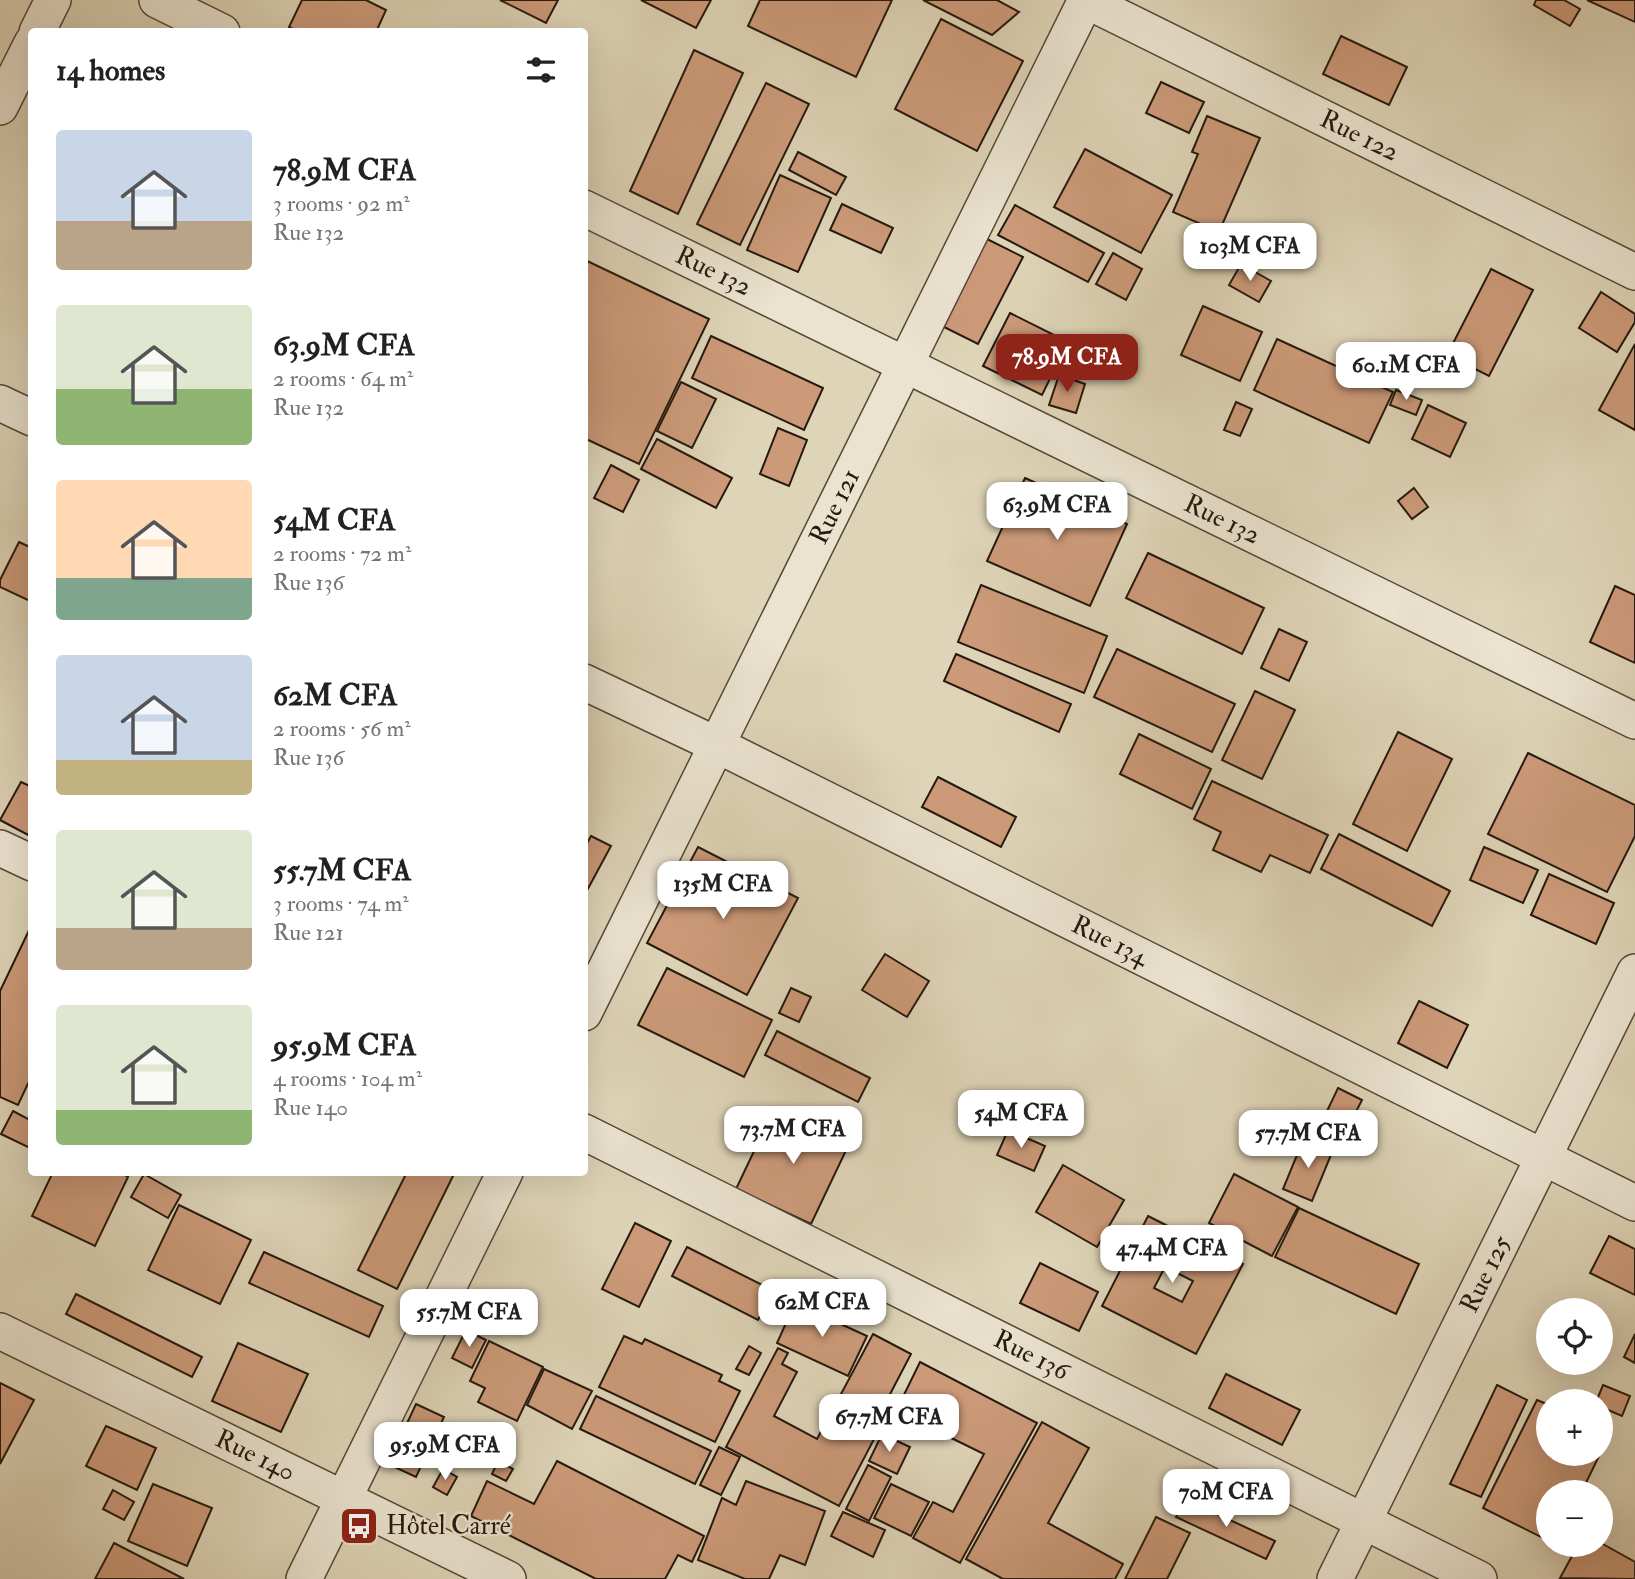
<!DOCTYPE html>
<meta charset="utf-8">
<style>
body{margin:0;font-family:"IM FELL Double Pica",serif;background:#f2f2f2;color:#222;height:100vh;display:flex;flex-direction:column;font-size:26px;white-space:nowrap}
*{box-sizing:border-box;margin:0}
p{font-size:23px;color:#767676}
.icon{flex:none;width:38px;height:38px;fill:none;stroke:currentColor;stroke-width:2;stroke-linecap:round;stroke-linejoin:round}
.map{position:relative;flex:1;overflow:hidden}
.drawer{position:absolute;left:28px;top:28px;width:560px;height:1148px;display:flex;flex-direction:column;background:#fff;border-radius:7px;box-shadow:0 7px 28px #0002}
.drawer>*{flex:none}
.fabs{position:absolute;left:1536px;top:1298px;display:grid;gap:14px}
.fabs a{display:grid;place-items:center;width:77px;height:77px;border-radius:50%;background:#fff;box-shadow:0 7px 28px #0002;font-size:35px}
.price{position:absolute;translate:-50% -60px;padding:0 16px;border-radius:14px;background:#fff;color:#222;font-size:23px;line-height:46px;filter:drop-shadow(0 2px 4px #0008)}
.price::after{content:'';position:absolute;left:50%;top:42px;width:21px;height:16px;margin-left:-10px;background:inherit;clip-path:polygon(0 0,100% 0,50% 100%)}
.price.selected{background:#8f2418;color:#fff}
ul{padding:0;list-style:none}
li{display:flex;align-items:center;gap:21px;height:175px;padding:0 28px}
li span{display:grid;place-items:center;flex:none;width:196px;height:140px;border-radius:7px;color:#555}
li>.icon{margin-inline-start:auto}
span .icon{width:84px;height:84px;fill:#fffc;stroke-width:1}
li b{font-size:30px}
h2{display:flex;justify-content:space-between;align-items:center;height:84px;padding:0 28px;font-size:30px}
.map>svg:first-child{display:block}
</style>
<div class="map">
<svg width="1635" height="1579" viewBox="0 0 1635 1579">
<rect width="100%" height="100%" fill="#ded4b7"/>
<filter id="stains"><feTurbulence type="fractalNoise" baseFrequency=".00286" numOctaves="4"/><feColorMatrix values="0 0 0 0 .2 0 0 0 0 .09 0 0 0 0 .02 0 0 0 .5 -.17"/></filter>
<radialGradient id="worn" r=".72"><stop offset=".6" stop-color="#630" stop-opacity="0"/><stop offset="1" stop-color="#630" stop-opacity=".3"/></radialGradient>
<!-- building -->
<g fill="#cc9a79" stroke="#26190d" stroke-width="2" fill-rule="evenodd">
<polygon points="302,0 366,0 386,10 376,32 299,32 289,27"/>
<polygon points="500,0 558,0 546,23"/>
<polygon points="641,0 711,0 696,28"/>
<polygon points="760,0 892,0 856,77 748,26"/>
<polygon points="923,0 997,0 1019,12 992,35"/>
<polygon points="1536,0 1564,0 1580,9 1570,26 1534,5"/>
<polygon points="1587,0 1635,0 1635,22"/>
<polygon points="941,19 1023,61 977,151 895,109"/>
<polygon points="1341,36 1407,67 1389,105 1323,74"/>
<polygon points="694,50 743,73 678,214 630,191"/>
<polygon points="1161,82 1204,102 1189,133 1146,113"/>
<polygon points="766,83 809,104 740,245 697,224"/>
<polygon points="1207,116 1260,138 1219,232 1173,212 1198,154 1192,152"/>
<polygon points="1085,149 1172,195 1141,253 1054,207"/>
<polygon points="798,152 846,177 836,195 789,170"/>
<polygon points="780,175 831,198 798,272 747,250"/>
<polygon points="842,204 893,228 881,253 830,230"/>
<polygon points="1015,205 1104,253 1088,282 998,235"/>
<polygon points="985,238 1023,257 978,344 940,325"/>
<polygon points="1113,253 1142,269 1126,300 1096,284"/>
<polygon points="585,260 709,319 639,464 584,438"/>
<polygon points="1241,264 1271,281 1259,302 1229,285"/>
<polygon points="1491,269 1533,290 1489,376 1447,355"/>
<polygon points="1601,292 1635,314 1635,322 1617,352 1579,328"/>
<polygon points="1203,306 1262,332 1240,381 1181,355"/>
<polygon points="1010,313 1068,342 1042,395 983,366"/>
<polygon points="711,336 823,388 804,430 692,378"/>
<polygon points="1277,339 1393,392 1369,443 1254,390"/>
<polygon points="1635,344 1635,430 1599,410"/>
<polygon points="1059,375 1085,384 1076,413 1049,405"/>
<polygon points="681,382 716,399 692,448 657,431"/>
<polygon points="1396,390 1422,400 1416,415 1390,405"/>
<polygon points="1236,402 1252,409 1240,436 1224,430"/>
<polygon points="1428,405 1466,423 1450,457 1412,439"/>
<polygon points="778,428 807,440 789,486 760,474"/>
<polygon points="657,439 732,478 716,508 641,469"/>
<polygon points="611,465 639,480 623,512 594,498"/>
<polygon points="1025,478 1127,524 1090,606 987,561"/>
<polygon points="1414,488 1428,507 1412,519 1398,501"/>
<polygon points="19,542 32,548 32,602 0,587 0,580"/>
<polygon points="1148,553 1264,608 1242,654 1126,598"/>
<polygon points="981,585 1107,636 1084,693 958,642"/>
<polygon points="1615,586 1635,595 1635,663 1590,642"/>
<polygon points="1279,629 1307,642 1289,681 1261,668"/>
<polygon points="1117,649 1235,704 1212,752 1094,697"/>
<polygon points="956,654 1071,704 1059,732 944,681"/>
<polygon points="1255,691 1295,710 1262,779 1222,760"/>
<polygon points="1398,732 1452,759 1407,851 1353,824"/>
<polygon points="1139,734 1211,769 1192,809 1120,774"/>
<polygon points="1528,753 1635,805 1635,836 1607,892 1488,834"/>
<polygon points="938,777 1016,817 1001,847 922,807"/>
<polygon points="1212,781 1328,835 1310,873 1270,855 1261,872 1213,850 1221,832 1194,819"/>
<polygon points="21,782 32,787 32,837 0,820"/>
<polygon points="1339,834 1450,891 1432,926 1321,869"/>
<polygon points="591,836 611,846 584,896 584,849"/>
<polygon points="698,847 798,898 747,995 647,943"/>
<polygon points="1484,847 1538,870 1523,903 1470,880"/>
<polygon points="1549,874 1614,903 1596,944 1531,915"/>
<polygon points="32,924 32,1075 18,1105 0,1097 0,991"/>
<polygon points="885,954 929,981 907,1017 862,990"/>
<polygon points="667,968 772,1020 744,1077 638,1025"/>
<polygon points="791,988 811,997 799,1022 779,1013"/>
<polygon points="1419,1001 1468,1025 1447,1068 1398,1043"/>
<polygon points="777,1031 870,1078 858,1102 765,1055"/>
<polygon points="1338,1088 1362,1100 1340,1143 1317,1132"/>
<polygon points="775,1107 850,1142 811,1224 736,1189"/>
<polygon points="13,1111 32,1121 32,1149 1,1134"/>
<polygon points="1008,1130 1045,1146 1034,1171 997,1155"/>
<polygon points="1304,1138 1333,1150 1312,1201 1283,1189"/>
<polygon points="1063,1165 1124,1200 1097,1247 1036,1212"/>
<polygon points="53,1172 119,1172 128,1177 95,1246 32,1216"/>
<polygon points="407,1172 455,1172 397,1289 358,1270"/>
<polygon points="144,1174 181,1195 168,1218 131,1197"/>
<polygon points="1234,1174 1298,1207 1272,1256 1209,1223"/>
<polygon points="179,1205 251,1240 220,1304 148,1270"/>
<polygon points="1299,1208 1419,1264 1396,1314 1275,1257"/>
<path d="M1148 1216 1243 1264 1196 1354 1102 1306ZM1165 1267 1193 1281 1182 1302 1154 1288Z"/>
<polygon points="635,1223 671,1241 639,1307 602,1289"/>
<polygon points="1609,1236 1635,1249 1635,1295 1590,1273"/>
<polygon points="687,1247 774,1291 758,1320 672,1276"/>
<polygon points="264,1252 383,1306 369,1337 249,1283"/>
<polygon points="1040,1263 1098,1292 1079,1331 1020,1303"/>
<polygon points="76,1294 202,1357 192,1377 66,1314"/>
<polygon points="795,1303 867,1336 848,1376 777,1343"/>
<polygon points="466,1330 486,1340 472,1368 452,1358"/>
<polygon points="873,1334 911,1354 888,1398 894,1401 839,1506 726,1447 778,1348 788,1353 782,1364 797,1372 774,1416 817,1439"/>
<polygon points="1635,1334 1635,1363 1624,1357"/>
<polygon points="624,1336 642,1344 645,1339 722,1375 719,1381 740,1391 715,1442 599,1387"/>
<polygon points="489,1341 543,1367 517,1421 478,1402 485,1388 470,1381"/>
<polygon points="238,1343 308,1374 281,1432 212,1401"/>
<polygon points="749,1346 761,1353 749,1375 736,1369"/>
<polygon points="920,1362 1037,1423 960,1563 913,1538 933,1502 953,1512 984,1454 896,1411"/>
<polygon points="544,1369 592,1391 572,1429 527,1405"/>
<polygon points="1226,1374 1300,1410 1282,1445 1209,1408"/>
<polygon points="0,1383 34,1400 0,1464"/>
<polygon points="1497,1385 1527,1400 1481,1497 1450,1484"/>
<polygon points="1603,1385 1630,1396 1622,1416 1601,1407 1601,1402 1596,1402"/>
<polygon points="596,1396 711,1451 695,1484 580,1429"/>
<polygon points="1537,1400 1549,1405 1549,1454 1600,1454 1581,1493 1549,1493 1549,1541 1483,1508"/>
<polygon points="416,1404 444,1417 416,1477 388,1464"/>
<polygon points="1042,1422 1089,1448 1048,1523 1123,1564 1115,1579 1003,1579 966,1559"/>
<polygon points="106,1426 156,1448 137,1490 86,1466"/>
<polygon points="882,1434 910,1447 897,1474 869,1461"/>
<polygon points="719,1447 740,1457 721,1495 700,1485"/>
<polygon points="498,1461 513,1469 506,1481 492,1474"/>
<polygon points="557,1461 704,1536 692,1562 678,1555 665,1579 596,1579 471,1516 487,1481 534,1504"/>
<polygon points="868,1465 891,1477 869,1521 846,1509"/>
<polygon points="443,1469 457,1477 447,1495 433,1487"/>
<polygon points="746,1481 825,1511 805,1565 780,1555 769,1579 745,1579 698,1560 722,1498 736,1505"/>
<polygon points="153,1484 212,1508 187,1566 128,1541"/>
<polygon points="891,1484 929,1502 911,1536 874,1518"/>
<polygon points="113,1490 134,1502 124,1520 103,1509"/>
<polygon points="1185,1499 1275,1541 1266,1559 1176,1517"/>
<polygon points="843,1512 885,1530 873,1557 831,1536"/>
<polygon points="1156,1517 1190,1533 1167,1579 1125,1579"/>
<polygon points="114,1543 184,1579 95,1579"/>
<polygon points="1601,1543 1635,1562 1635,1579 1560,1578 1578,1545 1601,1545"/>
</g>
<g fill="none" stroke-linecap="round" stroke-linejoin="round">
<defs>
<g id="minor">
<polyline points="157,0 222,32"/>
<path id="s1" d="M1085 0 1635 272"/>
<polyline points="37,32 53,0"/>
<polyline points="0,107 32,43"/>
<path id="s2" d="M584 208 1635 721"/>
<polyline points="0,403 32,418"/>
<path id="s3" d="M584 682 717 745 1635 1203"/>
<polyline points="0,848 32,863"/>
<path id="s4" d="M584 1013 1086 0"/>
<path id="s5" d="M584 1132 1479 1579"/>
<path id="s6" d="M0 1331 508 1579"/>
<polyline points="304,1579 505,1172"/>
<path id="s7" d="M1335 1579 1635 972"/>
</g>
</defs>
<!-- minor casing -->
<use href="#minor" stroke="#544838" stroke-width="38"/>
<!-- minor -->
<use href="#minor" stroke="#eae3d0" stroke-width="35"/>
</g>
<!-- icons -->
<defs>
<symbol id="bus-square" viewBox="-11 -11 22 22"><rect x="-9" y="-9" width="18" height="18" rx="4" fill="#8f2418" stroke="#eae3d0"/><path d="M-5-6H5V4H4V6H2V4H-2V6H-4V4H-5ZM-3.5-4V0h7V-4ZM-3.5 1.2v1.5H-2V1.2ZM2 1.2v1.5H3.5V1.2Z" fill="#fff"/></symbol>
</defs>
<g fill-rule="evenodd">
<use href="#bus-square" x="337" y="1504" width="44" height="44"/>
</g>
<g text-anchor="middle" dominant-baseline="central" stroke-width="5" stroke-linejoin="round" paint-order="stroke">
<!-- street labels -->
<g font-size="26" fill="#26190d" stroke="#eae3d0">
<text stroke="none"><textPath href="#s1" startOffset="306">Rue 122</textPath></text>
<text stroke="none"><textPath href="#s2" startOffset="144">Rue 132</textPath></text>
<text stroke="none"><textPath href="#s4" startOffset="565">Rue 121</textPath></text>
<text stroke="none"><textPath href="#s2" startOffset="710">Rue 132</textPath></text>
<text stroke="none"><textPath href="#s3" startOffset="586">Rue 134</textPath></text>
<text stroke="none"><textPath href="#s7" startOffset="340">Rue 125</textPath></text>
<text stroke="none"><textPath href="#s5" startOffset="500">Rue 136</textPath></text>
<text stroke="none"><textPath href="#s6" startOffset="284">Rue 140</textPath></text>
</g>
<!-- poi labels -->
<g font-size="26" fill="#26190d" stroke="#eae3d0" text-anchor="start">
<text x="386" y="1526">Hôtel Carré</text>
</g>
</g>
<rect width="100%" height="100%" filter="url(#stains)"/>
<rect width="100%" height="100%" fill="url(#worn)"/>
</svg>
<div class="fabs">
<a><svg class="icon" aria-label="locate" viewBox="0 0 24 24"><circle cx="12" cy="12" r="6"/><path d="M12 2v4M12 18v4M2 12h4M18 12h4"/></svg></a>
<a>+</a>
<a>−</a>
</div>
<b class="price" style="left:1250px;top:283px">103M CFA</b>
<b class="price selected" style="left:1067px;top:394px">78.9M CFA</b>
<b class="price" style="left:1406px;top:402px">60.1M CFA</b>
<b class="price" style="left:1057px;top:542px">63.9M CFA</b>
<b class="price" style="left:723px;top:921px">135M CFA</b>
<b class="price" style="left:1021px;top:1150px">54M CFA</b>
<b class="price" style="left:793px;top:1166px">73.7M CFA</b>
<b class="price" style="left:1308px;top:1170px">57.7M CFA</b>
<b class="price" style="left:1172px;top:1285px">47.4M CFA</b>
<b class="price" style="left:822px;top:1339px">62M CFA</b>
<b class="price" style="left:469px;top:1349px">55.7M CFA</b>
<b class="price" style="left:889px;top:1454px">67.7M CFA</b>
<b class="price" style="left:445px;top:1482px">95.9M CFA</b>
<b class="price" style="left:1226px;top:1529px">70M CFA</b>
<section class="drawer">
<h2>14 homes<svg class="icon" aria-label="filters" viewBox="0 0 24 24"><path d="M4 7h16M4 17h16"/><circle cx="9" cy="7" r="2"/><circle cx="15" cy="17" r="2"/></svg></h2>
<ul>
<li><span style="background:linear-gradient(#c9d6e8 65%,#b9a48a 0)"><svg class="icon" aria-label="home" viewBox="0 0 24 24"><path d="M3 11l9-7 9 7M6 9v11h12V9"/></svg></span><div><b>78.9M CFA</b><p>3 rooms · 92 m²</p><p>Rue 132</p></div></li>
<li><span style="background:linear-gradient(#dfe7d0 60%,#8fb573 0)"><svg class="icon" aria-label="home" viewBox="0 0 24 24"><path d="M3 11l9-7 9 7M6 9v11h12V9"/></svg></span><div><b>63.9M CFA</b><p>2 rooms · 64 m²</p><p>Rue 132</p></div></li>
<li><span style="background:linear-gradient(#ffd9b3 70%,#7fa58c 0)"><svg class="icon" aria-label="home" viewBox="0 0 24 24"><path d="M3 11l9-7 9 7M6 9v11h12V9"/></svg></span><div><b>54M CFA</b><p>2 rooms · 72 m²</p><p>Rue 136</p></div></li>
<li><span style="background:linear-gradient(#c9d6e8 75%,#c2b280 0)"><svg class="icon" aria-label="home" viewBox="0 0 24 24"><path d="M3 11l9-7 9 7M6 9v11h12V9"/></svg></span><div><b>62M CFA</b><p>2 rooms · 56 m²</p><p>Rue 136</p></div></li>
<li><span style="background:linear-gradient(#dfe7d0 70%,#b9a48a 0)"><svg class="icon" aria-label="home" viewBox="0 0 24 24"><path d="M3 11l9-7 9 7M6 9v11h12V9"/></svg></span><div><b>55.7M CFA</b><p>3 rooms · 74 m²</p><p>Rue 121</p></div></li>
<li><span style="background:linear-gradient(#dfe7d0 75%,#8fb573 0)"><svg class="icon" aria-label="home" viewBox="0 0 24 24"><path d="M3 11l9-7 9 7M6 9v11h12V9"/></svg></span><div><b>95.9M CFA</b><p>4 rooms · 104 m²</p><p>Rue 140</p></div></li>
</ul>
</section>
</div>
